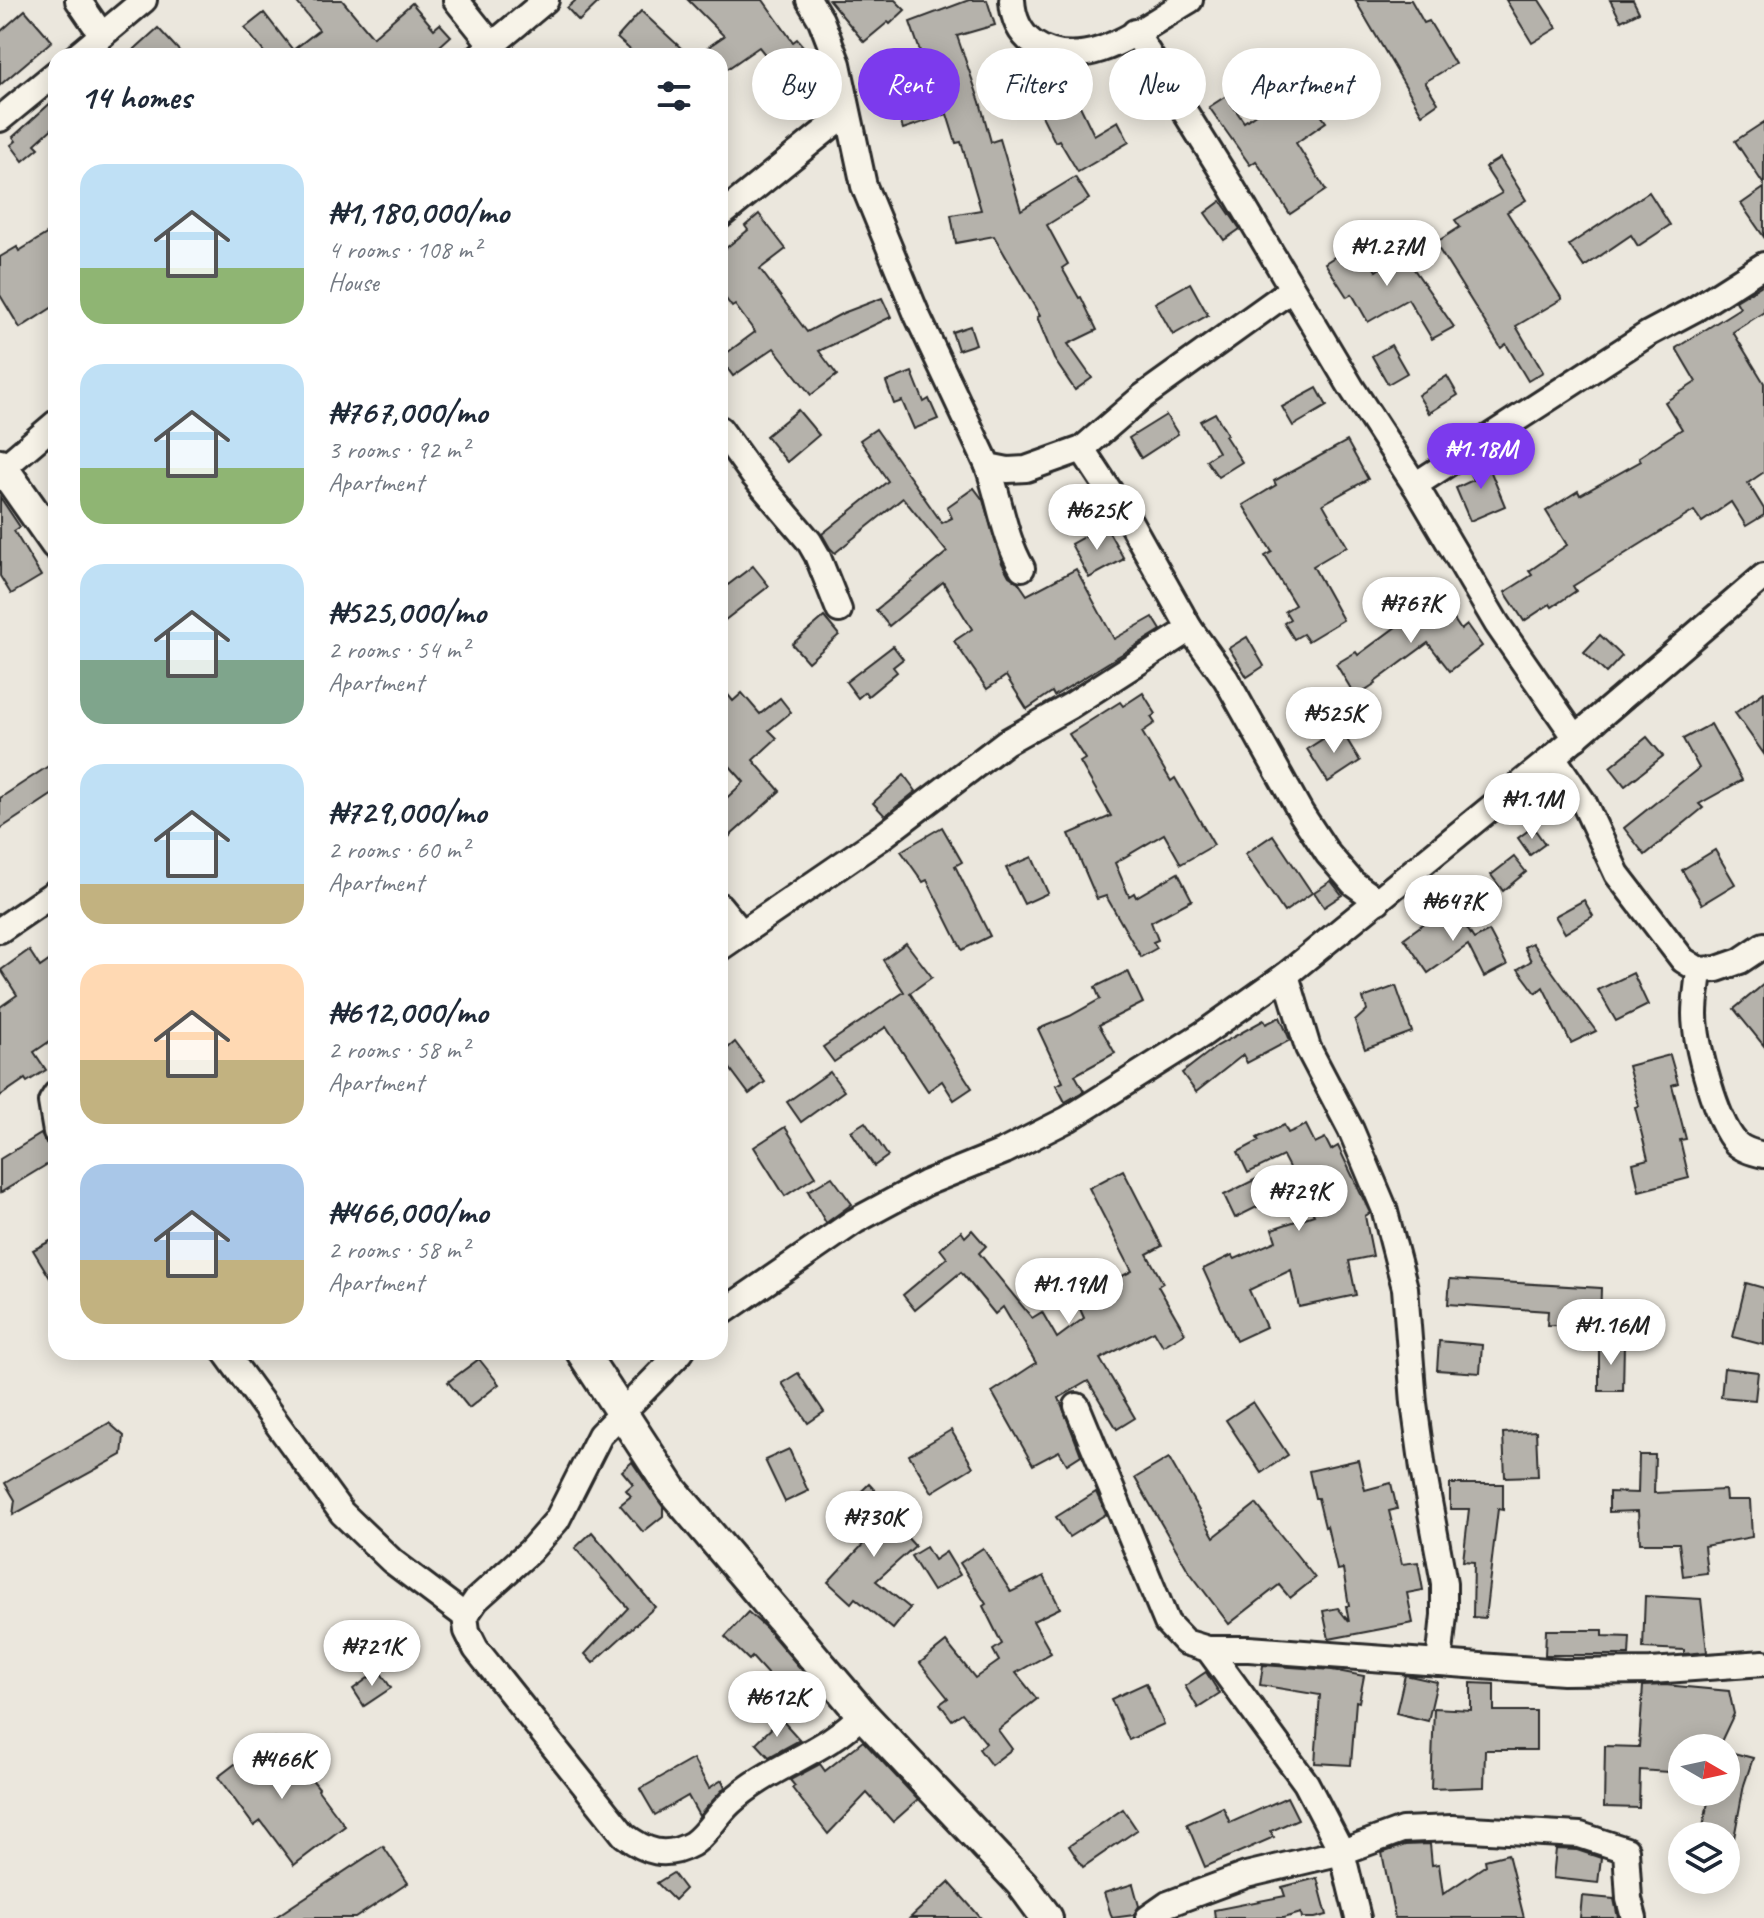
<!DOCTYPE html>
<meta charset="utf-8">
<style>
body{margin:0;font-family:Caveat,sans-serif;background:#f2f2f3;color:#1f2937;height:100vh;display:flex;flex-direction:column;font-size:30px;white-space:nowrap}
*{box-sizing:border-box;margin:0}
p{font-size:26px;color:#747a83}
.icon{flex:none;width:44px;height:44px;fill:none;stroke:currentColor;stroke-width:2;stroke-linecap:round;stroke-linejoin:round}
.map{position:relative;flex:1;overflow:hidden}
.drawer{position:absolute;left:48px;top:48px;width:680px;height:1312px;display:flex;flex-direction:column;background:#fff;border-radius:24px;box-shadow:0 4px 20px #0003}
.drawer>*{flex:none}
.hud{position:absolute;left:752px;top:48px;width:760px;height:72px;display:flex;gap:16px}
.needle{width:52px;rotate:99deg}
.tools{position:absolute;left:1668px;top:1734px;display:grid;gap:16px}
.tools a{display:grid;place-items:center;width:72px;height:72px;border-radius:50%;background:#fff;box-shadow:0 4px 20px #0003;font-size:40px}
.price{position:absolute;translate:-50% -68px;padding:0 18px;border-radius:28px;background:#fff;color:#222;font-size:26px;line-height:52px;filter:drop-shadow(0 2px 4px #0008)}
.price::after{content:'';position:absolute;left:50%;top:48px;width:24px;height:18px;margin-left:-12px;background:inherit;clip-path:polygon(0 0,100% 0,50% 100%)}
.price.active{background:#7c3aed;color:#fff}
ul{padding:0;list-style:none}
li{display:flex;align-items:center;gap:24px;height:200px;padding:0 32px}
li span{display:grid;place-items:center;flex:none;width:224px;height:160px;border-radius:24px;color:#555}
li>.icon{margin-inline-start:auto}
span .icon{width:96px;height:96px;fill:#fffc;stroke-width:1}
li b{font-size:34px}
h2{display:flex;justify-content:space-between;align-items:center;height:96px;padding:0 32px;font-size:34px}
.pill{padding:0 28px;border-radius:36px;background:#fff;box-shadow:0 4px 20px #0003;font-size:28px;line-height:72px}
.pill.active{background:#7c3aed;color:#fff}
.map>svg:first-child{display:block}
</style>
<div class="map">
<svg width="1764" height="1918" viewBox="0 0 1764 1918">
<rect width="100%" height="100%" fill="#ebe7dd"/>
<filter id="ink" filterUnits="userSpaceOnUse"><feTurbulence type="fractalNoise" baseFrequency=".0125" numOctaves="2"/><feDisplacementMap in="SourceGraphic" scale="16" xChannelSelector="R" yChannelSelector="G"/><feConvolveMatrix kernelMatrix="1 2 1 2 8 2 1 2 1" color-interpolation-filters="sRGB"/></filter>
<g filter="url(#ink)">
<!-- building -->
<g fill="#b5b2ab" stroke="#2b2b2b" stroke-width="2">
<polygon points="295,0 342,0 373,37 412,3 434,29 440,24 451,36 429,56 267,56 245,28 264,13 293,50 319,30"/>
<polygon points="576,0 601,0 579,21 567,8"/>
<polygon points="688,0 763,0 793,42 797,39 820,66 797,86 793,81 789,84 759,47 720,74 720,56 695,56 724,36"/>
<polygon points="829,0 895,0 905,10 890,24 888,22 864,42"/>
<polygon points="969,0 987,0 995,25 957,36 980,102 991,142 1000,139 1021,210 1075,177 1089,199 1047,225 1068,264 1062,268 1079,298 1081,297 1097,330 1068,344 1092,378 1075,390 1054,359 1037,317 1040,316 994,236 956,243 951,215 981,210 961,142 956,143 947,114 903,129 891,93 930,80 910,22"/>
<polygon points="1355,0 1411,0 1424,23 1429,21 1455,64 1425,82 1438,103 1422,114"/>
<polygon points="1506,0 1539,0 1557,28 1532,43"/>
<polygon points="1610,0 1633,0 1639,12 1621,21"/>
<polygon points="25,10 52,41 0,85 0,32"/>
<polygon points="641,11 681,48 673,56 637,56 617,38"/>
<polygon points="158,28 184,56 127,56"/>
<polygon points="1034,63 1051,94 1070,85 1094,135 1118,121 1129,142 1078,172 1059,140 1055,142 1020,71"/>
<polygon points="1305,93 1326,122 1296,143 1326,190 1290,214 1256,161 1250,165 1209,107 1226,96 1244,122 1270,104 1276,113"/>
<polygon points="56,98 56,125 35,144 39,148 23,161 11,145 16,141 13,137"/>
<polygon points="1764,122 1764,185 1735,141"/>
<polygon points="1500,158 1526,200 1507,212 1562,299 1516,326 1543,372 1528,381 1506,344 1501,348 1435,243 1460,227 1455,220 1502,193 1485,167"/>
<polygon points="1764,188 1764,237 1741,204"/>
<polygon points="1649,192 1670,225 1638,246 1631,235 1584,267 1569,245"/>
<polygon points="1221,201 1240,229 1224,240 1205,213"/>
<polygon points="759,214 786,249 760,269 807,332 843,313 882,298 891,317 819,351 837,375 811,395 774,348 733,376 720,358 755,332 735,305 732,307 720,291 720,253 748,230 745,226"/>
<polygon points="56,228 56,305 20,328 0,295 0,257 17,247 19,251"/>
<polygon points="1358,242 1376,271 1402,252 1454,327 1432,339 1408,299 1368,322 1352,294 1347,297 1325,263"/>
<polygon points="1190,283 1208,315 1173,335 1155,303"/>
<polygon points="1764,284 1764,312 1733,332 1764,383 1764,472 1748,483 1764,509 1764,515 1746,526 1731,502 1702,522 1694,511 1573,586 1576,591 1552,607 1550,604 1524,621 1505,592 1532,575 1529,571 1567,545 1546,511 1578,491 1580,495 1641,461 1639,457 1682,429 1665,402 1696,382 1676,348 1740,308 1736,301"/>
<polygon points="970,326 976,344 958,350 952,332"/>
<polygon points="1391,345 1407,373 1388,384 1372,356"/>
<polygon points="912,372 924,402 929,399 938,419 914,429 902,401 894,404 886,382"/>
<polygon points="1447,376 1458,395 1429,413 1418,395"/>
<polygon points="1317,388 1327,406 1293,426 1282,407"/>
<polygon points="798,410 819,435 787,462 766,436"/>
<polygon points="1215,413 1227,434 1225,436 1242,462 1218,477 1206,460 1218,452 1200,421"/>
<polygon points="1166,415 1178,434 1141,458 1129,438"/>
<polygon points="876,429 942,523 952,518 947,507 974,488 983,500 1002,563 1009,576 1018,582 1027,595 1076,569 1114,639 1153,617 1161,630 1054,696 1052,692 1027,709 1006,676 987,689 954,641 972,629 943,582 889,626 876,610 947,552 903,498 835,553 830,548 822,534 888,481 860,440"/>
<polygon points="1347,441 1368,479 1323,504 1347,546 1313,566 1343,620 1308,641 1303,634 1294,639 1284,623 1290,619 1285,611 1295,605 1265,556 1272,552 1243,505 1276,485 1274,481"/>
<polygon points="1490,454 1496,467 1490,470 1505,506 1470,521 1456,488 1473,480 1468,469"/>
<polygon points="0,497 20,527 14,531 41,576 11,594 0,576"/>
<polygon points="1105,525 1124,559 1089,578 1071,544"/>
<polygon points="753,566 769,586 720,624 720,591"/>
<polygon points="1436,592 1461,630 1467,625 1482,646 1450,671 1428,643 1375,682 1376,684 1356,697 1336,664 1356,652 1358,655 1401,623 1397,618"/>
<polygon points="824,617 839,635 808,662 792,644"/>
<polygon points="1600,635 1622,656 1606,673 1584,652"/>
<polygon points="1247,637 1264,666 1247,677 1229,648"/>
<polygon points="893,646 903,659 893,667 897,672 868,696 865,692 858,698 846,682"/>
<polygon points="720,685 733,701 742,693 760,714 780,698 791,712 769,730 777,738 753,760 780,791 720,845 720,804 744,782 720,755"/>
<polygon points="1764,692 1764,754 1735,713"/>
<polygon points="1143,693 1156,714 1151,717 1155,723 1142,732 1171,781 1175,778 1214,845 1181,864 1164,834 1115,863 1129,896 1134,893 1136,897 1178,873 1192,900 1151,922 1158,940 1153,942 1157,948 1141,957 1106,896 1097,899 1069,834 1111,816 1080,762 1085,759 1069,734 1120,702 1123,706"/>
<polygon points="1711,724 1742,780 1699,804 1703,808 1645,855 1624,828 1699,768 1683,739"/>
<polygon points="1340,728 1360,761 1328,782 1307,749"/>
<polygon points="1647,737 1663,756 1625,786 1610,767"/>
<polygon points="56,761 56,792 0,829 0,798"/>
<polygon points="904,775 916,791 885,816 873,803"/>
<polygon points="942,827 962,862 955,866 990,936 962,950 927,880 923,882 901,851"/>
<polygon points="1533,827 1545,844 1530,855 1518,838"/>
<polygon points="1273,835 1312,893 1284,912 1245,854"/>
<polygon points="1715,850 1735,884 1702,904 1682,870"/>
<polygon points="1032,857 1048,893 1024,904 1006,868"/>
<polygon points="1514,857 1526,872 1503,891 1491,875"/>
<polygon points="1331,881 1342,895 1324,907 1314,892"/>
<polygon points="1584,900 1593,916 1565,933 1555,916"/>
<polygon points="1451,904 1474,939 1489,931 1507,965 1484,977 1468,945 1428,973 1404,938"/>
<polygon points="906,943 932,977 910,993 972,1088 954,1100 942,1081 928,1091 886,1027 834,1062 823,1047 904,992 883,960"/>
<polygon points="1532,943 1562,985 1596,1031 1571,1043 1543,987 1536,993 1518,969 1531,961 1524,947"/>
<polygon points="29,950 40,967 56,956 56,1037 34,1052 46,1070 27,1082 25,1079 0,1096 0,1007 17,995 1,970"/>
<polygon points="1128,971 1143,1003 1099,1025 1115,1053 1075,1075 1084,1091 1065,1102 1056,1085 1063,1082 1038,1029 1070,1016 1100,999 1095,987"/>
<polygon points="1633,973 1648,1005 1616,1021 1598,990"/>
<polygon points="1764,984 1764,1046 1734,1009"/>
<polygon points="1396,986 1412,1032 1365,1049 1355,1021 1367,1010 1363,998"/>
<polygon points="1280,1017 1290,1040 1247,1063 1243,1055 1196,1092 1182,1073 1217,1046 1264,1020 1266,1024"/>
<polygon points="735,1042 765,1082 749,1094 720,1055"/>
<polygon points="1670,1055 1678,1083 1672,1085 1686,1139 1680,1140 1689,1178 1639,1191 1633,1163 1648,1159 1635,1107 1639,1106 1628,1066"/>
<polygon points="830,1072 844,1091 801,1122 787,1102"/>
<polygon points="865,1122 888,1156 874,1166 851,1131"/>
<polygon points="1284,1125 1288,1133 1306,1125 1315,1143 1325,1138 1331,1150 1338,1146 1370,1213 1365,1216 1373,1256 1349,1261 1356,1295 1299,1307 1291,1270 1249,1290 1266,1327 1236,1341 1203,1269 1232,1255 1235,1259 1276,1241 1272,1229 1314,1215 1283,1156 1248,1173 1238,1152 1259,1141 1257,1138"/>
<polygon points="785,1127 816,1176 785,1196 754,1147"/>
<polygon points="41,1134 45,1142 56,1151 56,1159 0,1193 0,1159"/>
<polygon points="1123,1170 1162,1246 1147,1254 1163,1283 1158,1286 1185,1333 1163,1346 1154,1331 1100,1359 1135,1418 1117,1429 1088,1381 1059,1398 1081,1455 1067,1464 1059,1451 1033,1465 992,1392 1036,1363 1003,1307 995,1314 961,1272 915,1310 903,1295 947,1258 940,1249 961,1231 965,1237 972,1230 986,1246 979,1253 1032,1318 1042,1312 1057,1338 1084,1318 1076,1300 1132,1271 1089,1188"/>
<polygon points="832,1177 852,1204 826,1223 808,1191"/>
<polygon points="1258,1178 1269,1201 1235,1218 1224,1195"/>
<polygon points="56,1238 56,1288 33,1250"/>
<polygon points="1450,1279 1601,1288 1600,1326 1547,1325 1548,1311 1448,1304"/>
<polygon points="1746,1283 1764,1288 1764,1345 1733,1337"/>
<polygon points="1439,1341 1482,1345 1480,1373 1437,1370"/>
<polygon points="1599,1343 1624,1343 1623,1391 1599,1391"/>
<polygon points="479,1359 499,1384 469,1408 448,1382"/>
<polygon points="1724,1368 1758,1372 1755,1400 1721,1397"/>
<polygon points="798,1373 824,1412 808,1423 782,1383"/>
<polygon points="1253,1402 1288,1455 1261,1473 1226,1420"/>
<polygon points="109,1423 124,1436 122,1455 13,1515 15,1500 5,1483"/>
<polygon points="951,1430 973,1467 932,1492 909,1455"/>
<polygon points="1536,1431 1538,1476 1505,1477 1503,1433"/>
<polygon points="789,1449 808,1491 785,1502 765,1460"/>
<polygon points="1639,1455 1655,1455 1654,1493 1725,1490 1726,1500 1750,1500 1752,1537 1704,1546 1707,1573 1683,1576 1679,1543 1640,1543 1638,1511 1609,1512 1609,1492 1638,1493"/>
<polygon points="1169,1458 1214,1537 1256,1504 1315,1578 1290,1598 1279,1585 1229,1624 1188,1570 1135,1478"/>
<polygon points="1358,1460 1365,1490 1391,1483 1397,1509 1389,1511 1402,1564 1418,1562 1423,1590 1407,1593 1413,1623 1329,1639 1323,1611 1338,1608 1349,1622 1346,1606 1349,1606 1343,1569 1337,1570 1327,1526 1325,1527 1318,1498 1315,1498 1309,1471"/>
<polygon points="632,1462 663,1507 663,1516 643,1532 620,1505 631,1496 626,1490 633,1484 622,1471"/>
<polygon points="869,1484 890,1507 884,1512 915,1546 876,1581 910,1608 893,1629 855,1598 851,1603 828,1582 869,1538 844,1508"/>
<polygon points="1450,1484 1503,1484 1503,1510 1498,1509 1485,1618 1473,1617 1474,1562 1463,1561 1469,1509 1450,1509"/>
<polygon points="1096,1492 1106,1514 1069,1537 1056,1517"/>
<polygon points="592,1532 655,1607 593,1663 585,1654 628,1608 575,1548"/>
<polygon points="926,1547 934,1560 946,1552 960,1575 933,1591 911,1556"/>
<polygon points="983,1548 1011,1592 1044,1576 1060,1608 1033,1621 1051,1653 1016,1673 1037,1699 998,1730 1012,1749 991,1765 979,1749 986,1743 962,1713 952,1720 940,1704 948,1698 920,1663 946,1642 975,1678 999,1661 993,1650 1002,1644 983,1606 986,1604 960,1563"/>
<polygon points="1645,1596 1701,1599 1707,1652 1684,1654 1684,1650 1643,1648"/>
<polygon points="748,1612 766,1628 823,1695 803,1714 752,1657 749,1660 725,1637"/>
<polygon points="1546,1630 1603,1630 1603,1636 1630,1637 1629,1655 1545,1655"/>
<polygon points="1263,1665 1332,1670 1364,1676 1359,1702 1356,1701 1351,1765 1315,1763 1320,1695 1260,1685"/>
<polygon points="379,1670 391,1688 364,1706 353,1689"/>
<polygon points="1206,1672 1220,1694 1198,1708 1185,1686"/>
<polygon points="1405,1675 1437,1682 1428,1721 1396,1713"/>
<polygon points="1146,1683 1164,1724 1129,1740 1111,1699"/>
<polygon points="1471,1683 1494,1684 1494,1711 1536,1711 1536,1750 1485,1750 1484,1787 1431,1789 1434,1708 1471,1710"/>
<polygon points="1665,1685 1729,1691 1734,1714 1718,1748 1682,1748 1682,1773 1640,1770 1639,1808 1604,1807 1605,1746 1639,1747 1643,1686"/>
<polygon points="781,1719 800,1740 769,1757 756,1743"/>
<polygon points="275,1738 296,1767 299,1764 319,1788 318,1790 345,1826 294,1865 261,1821 254,1826 218,1777 248,1754 250,1758"/>
<polygon points="863,1741 918,1800 893,1822 867,1793 828,1834 792,1788 795,1786 790,1780 820,1764 825,1771"/>
<polygon points="1726,1751 1753,1758 1744,1785 1734,1838 1702,1832 1710,1792 1726,1792"/>
<polygon points="693,1759 709,1788 722,1780 725,1787 699,1816 688,1796 655,1815 640,1789"/>
<polygon points="1287,1797 1298,1819 1271,1831 1274,1837 1205,1867 1187,1824 1223,1807 1230,1823"/>
<polygon points="1123,1809 1137,1830 1083,1867 1069,1846"/>
<polygon points="1430,1844 1432,1865 1439,1864 1443,1894 1486,1865 1485,1860 1508,1854 1524,1918 1395,1918 1382,1853 1405,1845"/>
<polygon points="383,1846 408,1883 355,1918 274,1918"/>
<polygon points="1556,1849 1577,1850 1601,1858 1598,1883 1553,1878"/>
<polygon points="673,1873 685,1889 674,1900 657,1883"/>
<polygon points="1317,1878 1327,1915 1315,1918 1302,1918 1301,1913 1284,1918 1215,1918 1214,1910 1285,1896 1282,1887"/>
<polygon points="949,1882 981,1918 910,1918"/>
<polygon points="1133,1884 1139,1906 1134,1915 1112,1918 1104,1893"/>
<polygon points="1582,1896 1614,1899 1618,1918 1580,1918"/>
</g>
<g fill="none" stroke-linecap="round" stroke-linejoin="round">
<defs>
<g id="minor">
<polyline points="78,0 102,35"/>
<polyline points="456,0 492,45"/>
<polyline points="809,0 821,20 838,64 864,186 917,315 988,466 1008,470 1026,469 1082,449 1142,397 1292,289"/>
<path d="M1012 0C1013 17 1018 32 1033 43 1084 78 1145 26 1190 0"/>
<polyline points="1135,32 1230,184 1351,387 1415,485 1497,624 1576,738"/>
<polyline points="77,56 144,0"/>
<polyline points="479,56 546,0"/>
<polyline points="0,119 56,73"/>
<polyline points="720,216 847,113"/>
<polyline points="720,429 753,475 809,541 817,555 839,610"/>
<polyline points="1082,449 1130,522 1190,629 1226,679 1301,813 1328,854 1353,883 1378,901"/>
<path d="M988 466C1000 500 1004 537 1022 568"/>
<polyline points="3,468 56,423"/>
<polyline points="1415,485 1648,334 1695,309 1764,265"/>
<polyline points="1553,757 1584,803 1617,874 1683,960 1699,970 1717,969 1740,961 1764,945"/>
<polyline points="720,906 742,933"/>
<polyline points="0,930 56,892"/>
<polyline points="720,948 879,839 1006,742 1070,706 1190,629"/>
<path d="M1699 970C1698 984 1695 999 1695 1014 1695 1043 1716 1122 1736 1143 1743 1150 1754 1153 1764 1155"/>
<polyline points="1286,975 1308,1048 1351,1130 1384,1208 1405,1288 1414,1403 1423,1469 1444,1583 1444,1615 1439,1663"/>
<polyline points="56,1094 51,1102 56,1132"/>
<polyline points="720,1314 855,1221 926,1183 1005,1151 1068,1119 1203,1034 1286,975 1553,757 1764,576"/>
<polyline points="225,1352 342,1513 392,1561 465,1616"/>
<path d="M681 1352 600 1435 557 1520 530 1551 476 1600 465 1616 467 1631 476 1649 624 1835C646 1852 665 1859 692 1844 706 1835 717 1815 730 1803 770 1765 825 1754 862 1714"/>
<polyline points="1077,1406 1167,1623 1185,1642 1208,1649 1249,1649 1563,1672 1651,1671 1764,1663"/>
<polyline points="1208,1649 1306,1783 1342,1852 1358,1918"/>
<polyline points="1148,1918 1168,1904 1246,1875 1342,1852 1402,1830 1452,1828 1580,1835 1626,1850 1629,1899 1634,1918"/>
</g>
<g id="tertiary">
<polyline points="0,464 56,544"/>
<polyline points="582,1352 672,1490 862,1714 1022,1884 1047,1918"/>
</g>
</defs>
<!-- minor casing -->
<use href="#minor" stroke="#2b2b2b" stroke-width="30"/>
<!-- tertiary casing -->
<use href="#tertiary" stroke="#2b2b2b" stroke-width="36"/>
<!-- minor -->
<use href="#minor" stroke="#f7f3e8" stroke-width="24"/>
<!-- tertiary -->
<use href="#tertiary" stroke="#f7f3e8" stroke-width="30"/>
</g>
</g>
</svg>
<div class="tools">
<a><svg class="needle" viewBox="-14 -14 28 28"><path d="M0-13l5 13h-10z" fill="#e53935"/><path d="M0 13l5-13h-10z" fill="#747a83"/></svg></a>
<a><svg class="icon" aria-label="layers" viewBox="0 0 24 24"><path d="M12 4l9 5-9 5-9-5zM3 14l9 5 9-5"/></svg></a>
</div>
<b class="price" style="left:1387px;top:288px">₦1.27M</b>
<b class="price active" style="left:1481px;top:491px">₦1.18M</b>
<b class="price" style="left:1097px;top:552px">₦625K</b>
<b class="price" style="left:1411px;top:645px">₦767K</b>
<b class="price" style="left:1334px;top:755px">₦525K</b>
<b class="price" style="left:1532px;top:841px">₦1.1M</b>
<b class="price" style="left:1453px;top:943px">₦647K</b>
<b class="price" style="left:1299px;top:1233px">₦729K</b>
<b class="price" style="left:1069px;top:1326px">₦1.19M</b>
<b class="price" style="left:1611px;top:1367px">₦1.16M</b>
<b class="price" style="left:874px;top:1559px">₦730K</b>
<b class="price" style="left:372px;top:1688px">₦721K</b>
<b class="price" style="left:777px;top:1739px">₦612K</b>
<b class="price" style="left:282px;top:1801px">₦466K</b>
<div class="hud">
<a class="pill">Buy</a>
<a class="pill active">Rent</a>
<a class="pill">Filters</a>
<a class="pill">New</a>
<a class="pill">Apartment</a>
</div>
<section class="drawer">
<h2>14 homes<svg class="icon" aria-label="filters" viewBox="0 0 24 24"><path d="M4 7h16M4 17h16"/><circle cx="9" cy="7" r="2"/><circle cx="15" cy="17" r="2"/></svg></h2>
<ul>
<li><span style="background:linear-gradient(#bfe0f5 65%,#8fb573 0)"><svg class="icon" aria-label="home" viewBox="0 0 24 24"><path d="M3 11l9-7 9 7M6 9v11h12V9"/></svg></span><div><b>₦1,180,000/mo</b><p>4 rooms · 108 m²</p><p>House</p></div></li>
<li><span style="background:linear-gradient(#bfe0f5 65%,#8fb573 0)"><svg class="icon" aria-label="home" viewBox="0 0 24 24"><path d="M3 11l9-7 9 7M6 9v11h12V9"/></svg></span><div><b>₦767,000/mo</b><p>3 rooms · 92 m²</p><p>Apartment</p></div></li>
<li><span style="background:linear-gradient(#bfe0f5 60%,#7fa58c 0)"><svg class="icon" aria-label="home" viewBox="0 0 24 24"><path d="M3 11l9-7 9 7M6 9v11h12V9"/></svg></span><div><b>₦525,000/mo</b><p>2 rooms · 54 m²</p><p>Apartment</p></div></li>
<li><span style="background:linear-gradient(#bfe0f5 75%,#c2b280 0)"><svg class="icon" aria-label="home" viewBox="0 0 24 24"><path d="M3 11l9-7 9 7M6 9v11h12V9"/></svg></span><div><b>₦729,000/mo</b><p>2 rooms · 60 m²</p><p>Apartment</p></div></li>
<li><span style="background:linear-gradient(#ffd9b3 60%,#c2b280 0)"><svg class="icon" aria-label="home" viewBox="0 0 24 24"><path d="M3 11l9-7 9 7M6 9v11h12V9"/></svg></span><div><b>₦612,000/mo</b><p>2 rooms · 58 m²</p><p>Apartment</p></div></li>
<li><span style="background:linear-gradient(#a9c7e8 60%,#c2b280 0)"><svg class="icon" aria-label="home" viewBox="0 0 24 24"><path d="M3 11l9-7 9 7M6 9v11h12V9"/></svg></span><div><b>₦466,000/mo</b><p>2 rooms · 58 m²</p><p>Apartment</p></div></li>
</ul>
</section>
</div>
